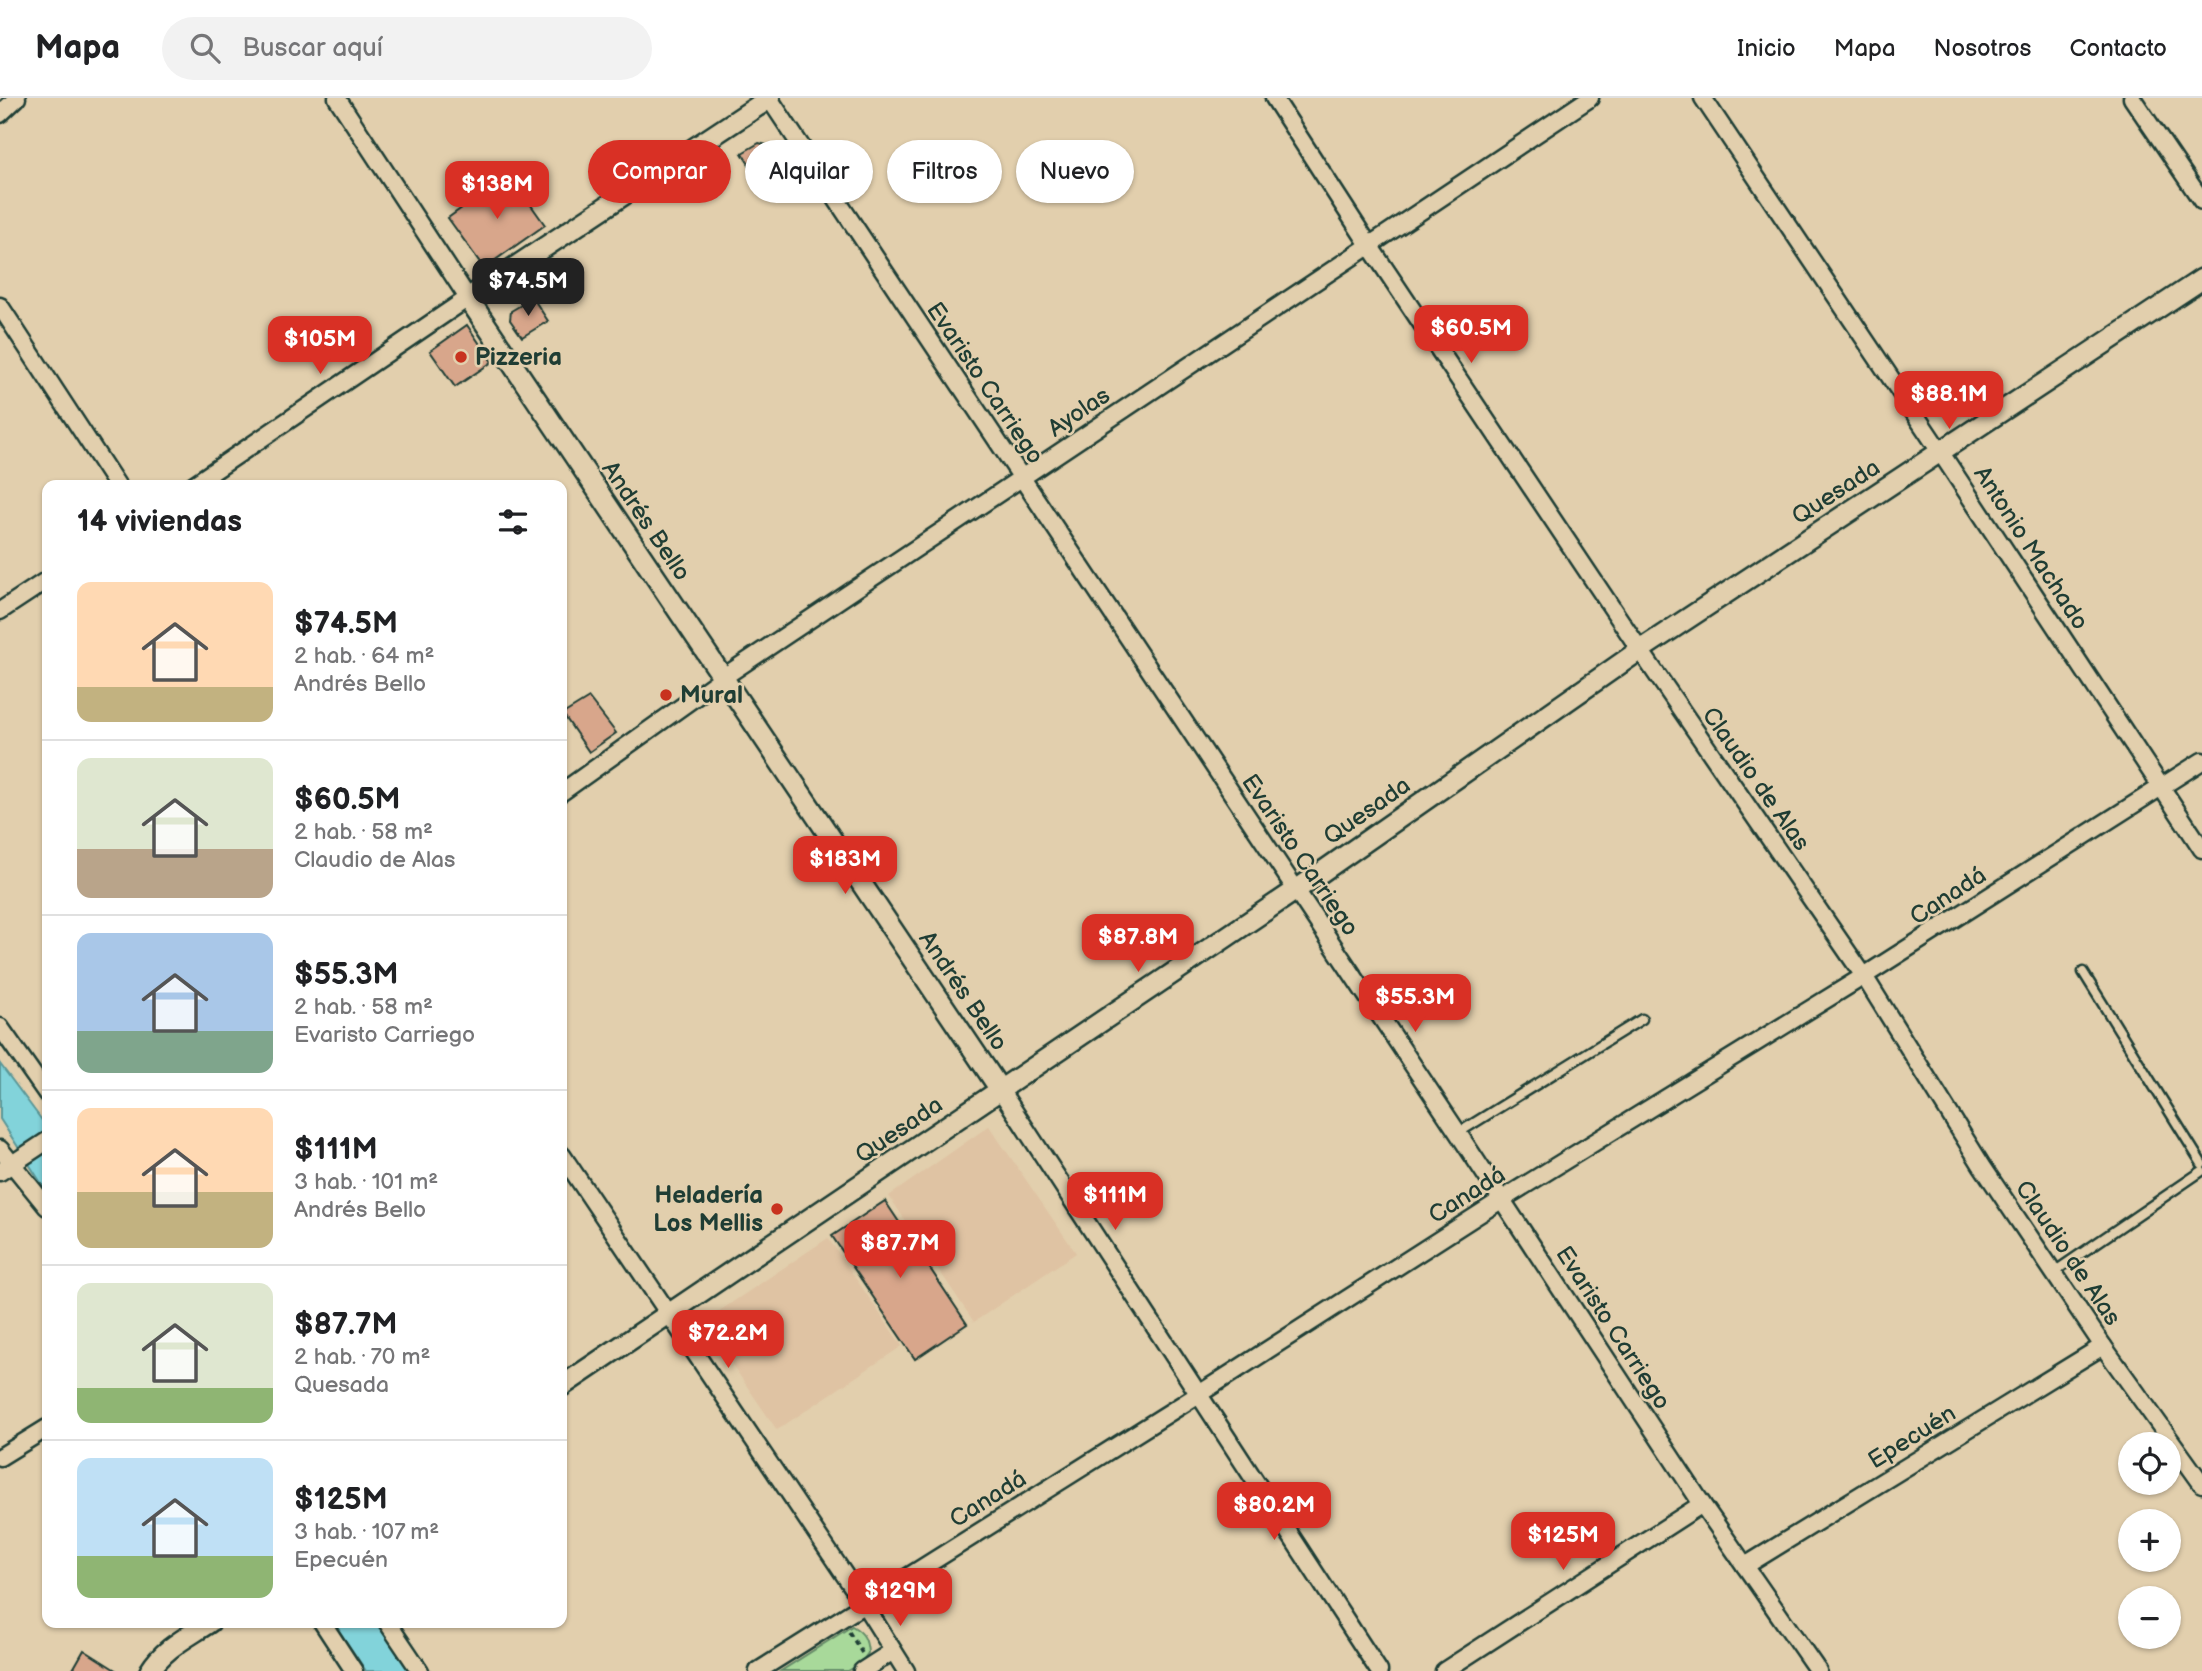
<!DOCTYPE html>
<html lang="es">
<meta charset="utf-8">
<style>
body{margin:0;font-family:"Balsamiq Sans",sans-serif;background:#f2f2f2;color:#202124;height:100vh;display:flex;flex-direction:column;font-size:26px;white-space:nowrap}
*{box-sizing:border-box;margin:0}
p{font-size:23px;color:#757577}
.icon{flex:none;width:38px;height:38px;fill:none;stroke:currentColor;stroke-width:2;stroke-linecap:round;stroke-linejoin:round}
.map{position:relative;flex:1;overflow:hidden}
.drawer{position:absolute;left:42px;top:382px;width:525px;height:1148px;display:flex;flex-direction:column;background:#fff;border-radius:14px;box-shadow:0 2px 5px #0004}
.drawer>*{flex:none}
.guide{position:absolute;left:588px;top:42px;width:665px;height:63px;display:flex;gap:14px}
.buttons{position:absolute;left:2118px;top:1334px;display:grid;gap:14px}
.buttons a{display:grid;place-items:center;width:63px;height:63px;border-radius:50%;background:#fff;box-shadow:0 2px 5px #0004;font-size:35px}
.price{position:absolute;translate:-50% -60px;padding:0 16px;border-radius:14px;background:#d93025;color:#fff;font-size:23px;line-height:46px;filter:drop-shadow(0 2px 4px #0008)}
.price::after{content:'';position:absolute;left:50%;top:42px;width:21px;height:16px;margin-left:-10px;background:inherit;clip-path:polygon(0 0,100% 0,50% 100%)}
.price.current{background:#222;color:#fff}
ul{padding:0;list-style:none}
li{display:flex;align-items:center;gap:21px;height:175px;padding:0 35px}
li+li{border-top:2px solid #e0e0e0}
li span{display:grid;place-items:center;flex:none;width:196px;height:140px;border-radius:14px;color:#555}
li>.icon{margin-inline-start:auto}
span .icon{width:84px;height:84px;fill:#fffc;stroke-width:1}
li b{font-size:30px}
h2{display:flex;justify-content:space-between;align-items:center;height:84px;padding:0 35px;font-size:30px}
.tag{padding:0 24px;border-radius:32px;background:#fff;box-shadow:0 2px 5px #0004;font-size:24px;line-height:63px}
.tag.current{background:#d93025;color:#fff}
header{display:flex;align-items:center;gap:42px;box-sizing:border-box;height:98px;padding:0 35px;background:#fff;border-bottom:2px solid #e0e0e0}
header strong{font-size:33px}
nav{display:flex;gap:38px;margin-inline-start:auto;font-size:24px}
.search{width:490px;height:63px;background:#f2f2f2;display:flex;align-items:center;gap:18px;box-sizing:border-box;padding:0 24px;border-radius:38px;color:#757577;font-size:26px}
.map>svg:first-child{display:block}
</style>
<header>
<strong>Mapa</strong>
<div class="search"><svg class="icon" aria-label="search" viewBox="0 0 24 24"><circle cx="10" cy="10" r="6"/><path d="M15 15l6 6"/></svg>Buscar aquí</div>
<nav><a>Inicio</a><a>Mapa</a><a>Nosotros</a><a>Contacto</a></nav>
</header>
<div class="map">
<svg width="2202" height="1573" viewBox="0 0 2202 1573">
<rect width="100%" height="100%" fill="#e2cfad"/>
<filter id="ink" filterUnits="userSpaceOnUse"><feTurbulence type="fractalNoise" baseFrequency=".0143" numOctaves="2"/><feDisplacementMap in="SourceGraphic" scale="14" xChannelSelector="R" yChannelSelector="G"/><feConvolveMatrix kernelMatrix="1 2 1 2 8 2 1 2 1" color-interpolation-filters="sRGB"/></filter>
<g filter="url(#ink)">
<!-- built -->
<g fill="#dfc3a3">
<polygon points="989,1028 1076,1155 974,1224 889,1098"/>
<polygon points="828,1140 902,1248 777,1332 703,1224"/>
</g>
<!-- green -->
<path fill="#a8d99a" stroke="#648b67" stroke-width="2" d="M852 1528C864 1535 867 1541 868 1555L860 1566 848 1573H781Z"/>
<!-- water -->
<g fill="#82d3da" stroke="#5a9798" stroke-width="2">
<polygon points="0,966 47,1029 47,1094 0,1021"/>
<polygon points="333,1524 377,1524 409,1573 366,1573"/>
</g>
<!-- building -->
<g fill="#d8a68b" stroke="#1f3d34" stroke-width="2">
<polygon points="759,45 771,48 786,72 762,87 742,55"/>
<polygon points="509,76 545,127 484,170 448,120"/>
<polygon points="533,200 548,223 522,239 510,222 511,213"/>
<polygon points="467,227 492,264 455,289 430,253"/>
<polygon points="589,600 616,635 589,654 563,616"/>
<polygon points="885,1103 967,1226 915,1261 832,1138"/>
<polygon points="84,1552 117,1573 72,1573"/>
</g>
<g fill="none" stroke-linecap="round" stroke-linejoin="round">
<defs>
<g id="service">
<polyline points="2083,874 2202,1066"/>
<polyline points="1458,1035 1642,921"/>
<polyline points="2054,1174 2202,1073"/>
</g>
<g id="minor">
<polyline points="769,0 1458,1035 1702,1406 1818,1573"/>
<polyline points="1274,0 1369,147 1640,552 1864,878 1982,1068 2103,1248 2202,1386"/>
<polyline points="1703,0 1941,355 2202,751"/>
<polyline points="2132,0 2202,103"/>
<polyline points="0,16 17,0"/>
<polyline points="0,208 117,387"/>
<polyline points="193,387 468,200 337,0"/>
<polyline points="0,513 47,482"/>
<polyline points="562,694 722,580 1590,0"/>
<polyline points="0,929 47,996"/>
<polyline points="1001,993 1379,1573"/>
<polyline points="0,1051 47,1109"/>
<polyline points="562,1057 864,1506 906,1573"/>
<polyline points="0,1074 47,1043"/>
<polyline points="0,1359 47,1330"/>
<polyline points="1745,1468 2103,1248"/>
<polyline points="322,1524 354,1573"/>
<polyline points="387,1524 420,1573"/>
<polyline points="758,1573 1199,1296 1501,1102 1864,878 2202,663"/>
<polyline points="862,1573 893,1553"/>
<polyline points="1444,1573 1702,1406"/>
</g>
<g id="tertiary">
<polyline points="770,0 468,200 1001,993"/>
<polyline points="562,1288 1296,792 1640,552 2202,181"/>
<path d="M150 1573C164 1550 188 1539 210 1524"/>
</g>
</defs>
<!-- service casing -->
<use href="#service" stroke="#1f3d34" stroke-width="13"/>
<!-- minor casing -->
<use href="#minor" stroke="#1f3d34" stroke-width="21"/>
<!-- tertiary casing -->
<use href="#tertiary" stroke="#1f3d34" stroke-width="24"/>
<!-- path -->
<polyline stroke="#1f3d34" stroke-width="3.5" stroke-dasharray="5 5" stroke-linecap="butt" points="849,1534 862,1555"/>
<!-- service -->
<use href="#service" stroke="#e2cfad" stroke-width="8"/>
<!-- minor -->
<use href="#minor" stroke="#e2cfad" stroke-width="16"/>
<!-- tertiary -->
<use href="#tertiary" stroke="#e2cfad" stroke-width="19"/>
</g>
</g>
<!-- markers -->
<g fill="#c8321e" stroke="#e2cfad" stroke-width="2.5">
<circle cx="461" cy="259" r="7"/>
<circle cx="666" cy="597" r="7"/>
<circle cx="777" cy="1111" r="7"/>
</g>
<g text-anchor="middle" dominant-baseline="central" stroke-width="5" stroke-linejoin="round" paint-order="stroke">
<!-- poi labels -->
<g font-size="24" font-weight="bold" fill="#1f3d34" stroke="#e2cfad" text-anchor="start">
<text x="475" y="259">Pizzeria</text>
<text x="680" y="597">Mural</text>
<text x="763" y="1097" text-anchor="end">Heladería<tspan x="763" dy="28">Los Mellis</tspan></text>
</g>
<!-- street labels -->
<g font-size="24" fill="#1f3d34" stroke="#e2cfad">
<text transform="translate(985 285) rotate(56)">Evaristo Carriego</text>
<text transform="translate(1079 314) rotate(-34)">Ayolas</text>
<text transform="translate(1836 394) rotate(-33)">Quesada</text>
<text transform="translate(646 423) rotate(56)">Andrés Bello</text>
<text transform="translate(2031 450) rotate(57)">Antonio Machado</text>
<text transform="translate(1756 681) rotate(55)">Claudio de Alas</text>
<text transform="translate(1367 713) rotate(-35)">Quesada</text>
<text transform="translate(1300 757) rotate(56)">Evaristo Carriego</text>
<text transform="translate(1948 798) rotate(-33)">Canadá</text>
<text transform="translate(963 893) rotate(56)">Andrés Bello</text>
<text transform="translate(899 1032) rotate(-34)">Quesada</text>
<text transform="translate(1467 1097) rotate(-32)">Canadá</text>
<text transform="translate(2068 1155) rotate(56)">Claudio de Alas</text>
<text transform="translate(1613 1230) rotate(57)">Evaristo Carriego</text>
<text transform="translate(1912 1339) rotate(-32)">Epecuén</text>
<text transform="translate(988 1401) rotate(-32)">Canadá</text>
</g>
</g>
</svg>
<div class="buttons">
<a><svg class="icon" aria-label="locate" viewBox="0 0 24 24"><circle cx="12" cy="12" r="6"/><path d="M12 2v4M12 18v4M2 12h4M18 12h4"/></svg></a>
<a>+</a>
<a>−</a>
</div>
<b class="price" style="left:497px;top:123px">$138M</b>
<b class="price current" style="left:528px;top:220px">$74.5M</b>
<b class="price" style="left:1471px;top:267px">$60.5M</b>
<b class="price" style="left:320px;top:278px">$105M</b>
<b class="price" style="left:1949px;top:333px">$88.1M</b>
<b class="price" style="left:845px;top:798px">$183M</b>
<b class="price" style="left:1138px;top:876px">$87.8M</b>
<b class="price" style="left:1415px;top:936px">$55.3M</b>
<b class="price" style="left:1115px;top:1134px">$111M</b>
<b class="price" style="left:900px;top:1182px">$87.7M</b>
<b class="price" style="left:728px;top:1272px">$72.2M</b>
<b class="price" style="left:1274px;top:1444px">$80.2M</b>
<b class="price" style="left:1563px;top:1474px">$125M</b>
<b class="price" style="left:900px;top:1530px">$129M</b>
<div class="guide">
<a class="tag current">Comprar</a>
<a class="tag">Alquilar</a>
<a class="tag">Filtros</a>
<a class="tag">Nuevo</a>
</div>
<section class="drawer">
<h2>14 viviendas<svg class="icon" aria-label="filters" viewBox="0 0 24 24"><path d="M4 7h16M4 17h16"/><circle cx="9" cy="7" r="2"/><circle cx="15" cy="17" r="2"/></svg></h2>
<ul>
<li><span style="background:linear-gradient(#ffd9b3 75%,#c2b280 0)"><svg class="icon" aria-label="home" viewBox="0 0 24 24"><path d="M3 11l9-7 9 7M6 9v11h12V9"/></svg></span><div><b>$74.5M</b><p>2 hab. · 64 m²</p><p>Andrés Bello</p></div></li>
<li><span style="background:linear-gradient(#dfe7d0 65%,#b9a48a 0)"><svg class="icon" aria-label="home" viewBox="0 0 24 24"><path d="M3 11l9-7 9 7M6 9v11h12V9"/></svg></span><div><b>$60.5M</b><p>2 hab. · 58 m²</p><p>Claudio de Alas</p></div></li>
<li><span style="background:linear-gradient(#a9c7e8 70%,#7fa58c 0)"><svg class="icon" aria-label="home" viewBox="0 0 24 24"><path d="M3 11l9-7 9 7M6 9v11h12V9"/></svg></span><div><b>$55.3M</b><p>2 hab. · 58 m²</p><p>Evaristo Carriego</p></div></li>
<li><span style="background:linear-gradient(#ffd9b3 60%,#c2b280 0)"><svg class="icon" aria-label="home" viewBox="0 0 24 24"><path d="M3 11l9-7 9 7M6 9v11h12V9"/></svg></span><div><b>$111M</b><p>3 hab. · 101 m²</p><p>Andrés Bello</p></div></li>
<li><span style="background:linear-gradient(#dfe7d0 75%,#8fb573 0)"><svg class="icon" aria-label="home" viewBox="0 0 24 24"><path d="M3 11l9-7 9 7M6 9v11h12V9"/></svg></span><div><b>$87.7M</b><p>2 hab. · 70 m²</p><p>Quesada</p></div></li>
<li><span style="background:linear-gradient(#bfe0f5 70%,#8fb573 0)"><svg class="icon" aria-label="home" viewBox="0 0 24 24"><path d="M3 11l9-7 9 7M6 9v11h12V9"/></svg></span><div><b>$125M</b><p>3 hab. · 107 m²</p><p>Epecuén</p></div></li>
</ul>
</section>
</div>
